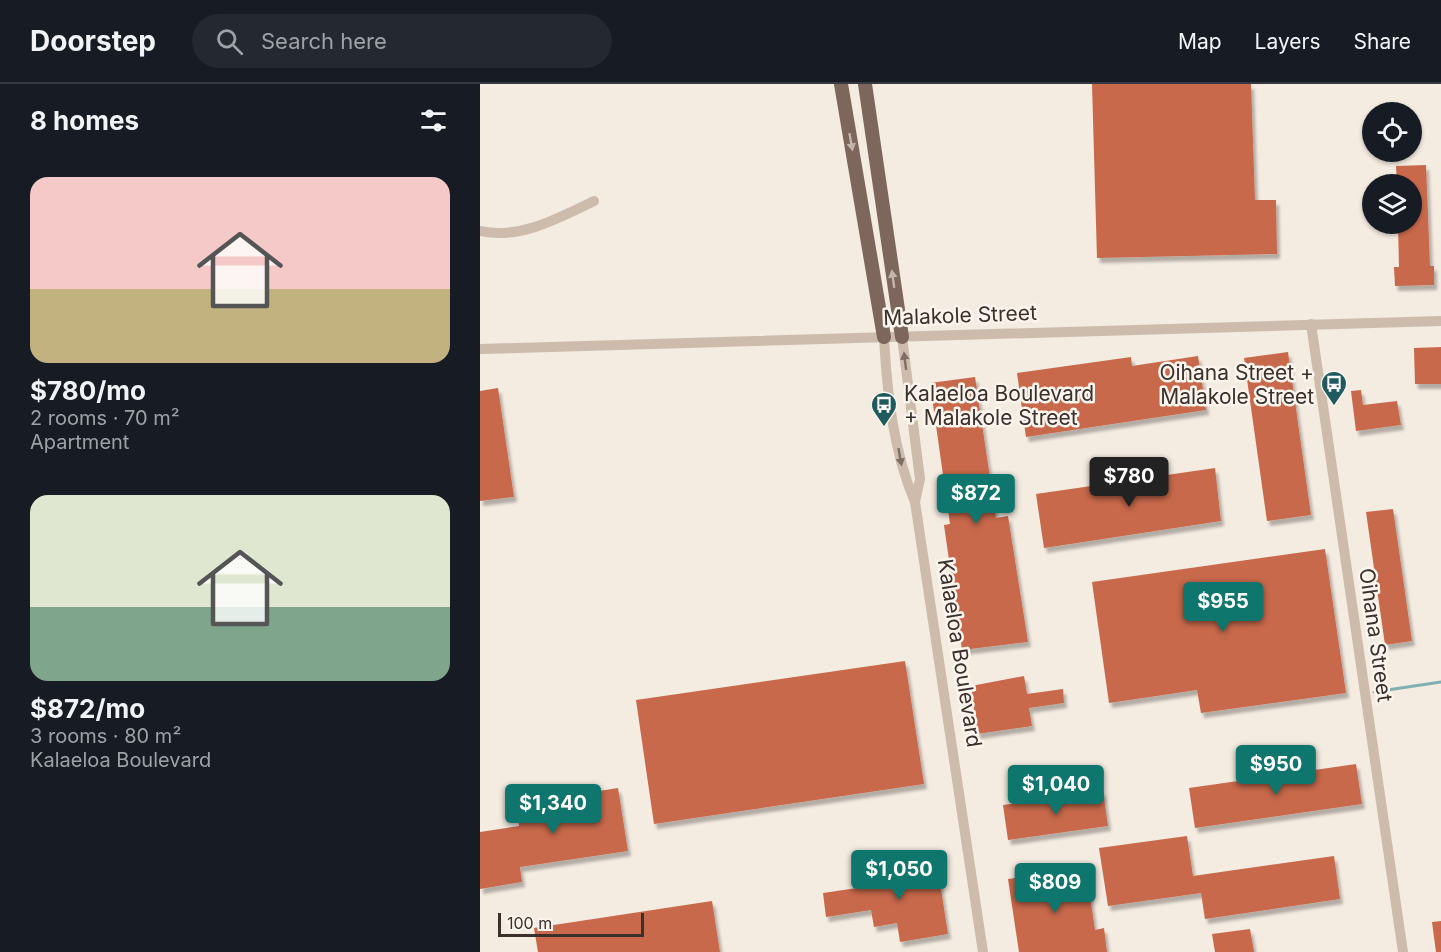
<!DOCTYPE html>
<meta charset="utf-8">
<style>
body{margin:0;font-family:Inter,sans-serif;background:#242831;color:#f1f3f6;height:100vh;display:flex;flex-direction:column;font-size:22px;white-space:nowrap}
*{box-sizing:border-box;margin:0}
p{font-size:20px;color:#9ea1a6}
.icon{flex:none;width:33px;height:33px;fill:none;stroke:currentColor;stroke-width:2;stroke-linecap:round;stroke-linejoin:round}
.map{position:relative;flex:1;overflow:hidden}
.panel{display:flex;flex-direction:column;background:#171b24;width:480px}
.panel>*{flex:none}
.controls{position:absolute;left:882px;top:18px;display:grid;gap:12px}
.controls a{display:grid;place-items:center;width:60px;height:60px;border-radius:50%;background:#171b24;box-shadow:0 2px 4px #0004;font-size:30px}
.scale{position:absolute;left:18px;bottom:15px;width:146px;box-sizing:border-box;padding-left:6px;border:3px solid #3b302b;border-top:0;font-size:16px;line-height:21px;white-space:nowrap;color:#3b302b;-webkit-text-stroke:4px #fbf5ee;paint-order:stroke}
.price{position:absolute;translate:-50% -51px;padding:0 14px;border-radius:6px;background:#0f766e;color:#fff;font-size:20px;line-height:39px;filter:drop-shadow(0 2px 3px #0008)}
.price::after{content:'';position:absolute;left:50%;top:36px;width:18px;height:14px;margin-left:-9px;background:inherit;clip-path:polygon(0 0,100% 0,50% 100%)}
.price.selected{background:#222;color:#fff}
ul{padding:0;list-style:none}
li{display:grid;align-content:center;gap:12px;height:318px;padding:0 30px}
li span{display:grid;place-items:center;height:186px;border-radius:18px;color:#555}
li>.icon{margin-inline-start:auto}
span .icon{width:108px;height:108px;fill:#fffc;stroke-width:1}
li b{font-size:26px}
h2{display:flex;justify-content:space-between;align-items:center;height:72px;padding:0 30px;font-size:26px}
header{display:flex;align-items:center;gap:36px;box-sizing:border-box;height:84px;padding:0 30px;background:#171b24;border-bottom:2px solid #363941}
header strong{font-size:28px}
nav{display:flex;gap:33px;margin-inline-start:auto;font-size:21px}
.search{width:420px;height:54px;background:#242831;display:flex;align-items:center;gap:15px;box-sizing:border-box;padding:0 21px;border-radius:33px;color:#9ea1a6;font-size:22px}
main{display:flex;flex:1;min-height:0}
.map>svg:first-child{display:block}
</style>
<header>
<strong>Doorstep</strong>
<div class="search"><svg class="icon" aria-label="search" viewBox="0 0 24 24"><circle cx="10" cy="10" r="6"/><path d="M15 15l6 6"/></svg>Search here</div>
<nav><a>Map</a><a>Layers</a><a>Share</a></nav>
</header>
<main>
<section class="panel">
<h2>8 homes<svg class="icon" aria-label="filters" viewBox="0 0 24 24"><path d="M4 7h16M4 17h16"/><circle cx="9" cy="7" r="2"/><circle cx="15" cy="17" r="2"/></svg></h2>
<ul>
<li><span style="background:linear-gradient(#f6c9c9 60%,#c2b280 0)"><svg class="icon" aria-label="home" viewBox="0 0 24 24"><path d="M3 11l9-7 9 7M6 9v11h12V9"/></svg></span><div><b>$780/mo</b><p>2 rooms · 70 m²</p><p>Apartment</p></div></li>
<li><span style="background:linear-gradient(#dfe7d0 60%,#7fa58c 0)"><svg class="icon" aria-label="home" viewBox="0 0 24 24"><path d="M3 11l9-7 9 7M6 9v11h12V9"/></svg></span><div><b>$872/mo</b><p>3 rooms · 80 m²</p><p>Kalaeloa Boulevard</p></div></li>
</ul>
</section>
<div class="map">
<svg width="961" height="868" viewBox="0 0 961 868">
<defs>
<filter id="shadow"><feDropShadow dx="3" dy="5" stdDeviation="1.5" flood-color="#0004"/></filter>
</defs>
<rect width="100%" height="100%" fill="#f4ebe1"/>
<g fill="none" stroke-linecap="round" stroke-linejoin="round">
<!-- stream -->
<polyline stroke="#7fb0b2" stroke-width="3" points="894,608 961,598"/>
</g>
<!-- building -->
<g fill="#c8694b" filter="url(#shadow)">
<polygon points="612,0 771,0 775,116 796,116 797,170 617,174"/>
<polygon points="946,81 950,182 954,182 954,201 915,202 914,183 919,183 918,140 932,140 932,100 917,100 916,82"/>
<polygon points="961,263 961,300 935,300 934,264"/>
<polygon points="808,268 831,431 787,437 764,274"/>
<polygon points="718,272 726,326 546,353 537,289 651,273 652,282"/>
<polygon points="495,293 516,434 528,432 548,558 482,566 464,441 470,440 450,299"/>
<polygon points="18,304 34,413 0,417 0,307"/>
<polygon points="881,306 883,321 917,317 921,341 876,347 871,307"/>
<polygon points="735,384 741,437 564,464 556,410"/>
<polygon points="913,425 932,557 905,561 886,428"/>
<polygon points="845,465 866,609 721,629 717,606 629,619 612,498"/>
<polygon points="425,577 444,700 174,740 156,616"/>
<polygon points="544,592 547,610 583,605 584,619 549,624 552,642 497,650 491,602"/>
<polygon points="876,680 882,720 715,744 709,704"/>
<polygon points="138,704 148,767 40,783 42,798 0,805 0,748 39,742 36,720"/>
<polygon points="623,707 628,742 528,756 523,721"/>
<polygon points="707,752 713,792 854,772 860,815 725,835 721,809 628,822 619,764"/>
<polygon points="456,773 468,850 420,858 417,839 394,843 391,826 346,833 343,809 411,799 408,780"/>
<polygon points="606,784 615,846 624,844 627,868 539,868 528,795"/>
<polygon points="232,817 240,868 58,868 54,844"/>
<polygon points="961,837 961,868 956,868 952,838"/>
<polygon points="770,845 774,868 735,868 732,850"/>
</g>
<g fill="none" stroke-linecap="round" stroke-linejoin="round">
<!-- minor -->
<g stroke="#cdbbac" stroke-width="10">
<path d="M0 147C40 156 79 134 114 117"/>
<polyline points="831,240 923,868"/>
<path d="M404 253C407 308 413 367 435 418L503 868"/>
<polyline points="422,253 440,395 435,418"/>
<polyline points="0,265 961,237"/>
</g>
<!-- major -->
<g stroke="#7d675c" stroke-width="14">
<polyline points="361,0 404,253"/>
<polyline points="385,0 422,253"/>
</g>
</g>
<!-- one-way arrows -->
<defs><path id="oneway-solid" d="M-6-.8H1V-3.2L6.5 0L1 3.2V.8H-6Z" transform="scale(1.5)"/></defs>
<g fill="#c2b5ac">
<use href="#oneway-solid" transform="translate(371 58) rotate(80)"/>
<use href="#oneway-solid" transform="translate(413 195) rotate(-98)"/>
</g>
<g fill="#7d6f65">
<use href="#oneway-solid" transform="translate(425 277) rotate(-97)"/>
<use href="#oneway-solid" transform="translate(420 373) rotate(80)"/>
</g>
<!-- icons -->
<defs>
<symbol id="bus-pin" viewBox="-11 -11 22 30"><path d="M0 17L-7.5 6A9.5 9.5 0 1 1 7.5 6Z" fill="#1f5a5e" stroke="#fbf5ee"/><path d="M-5-6H5V4H4V6H2V4H-2V6H-4V4H-5ZM-3.5-4V0h7V-4ZM-3.5 1.2v1.5H-2V1.2ZM2 1.2v1.5H3.5V1.2Z" fill="#fff"/></symbol>
</defs>
<g fill-rule="evenodd">
<use href="#bus-pin" x="839" y="285" width="30" height="40"/>
<use href="#bus-pin" x="389" y="306" width="30" height="40"/>
</g>
<g text-anchor="middle" dominant-baseline="central" stroke-width="5" stroke-linejoin="round" paint-order="stroke">
<!-- street labels -->
<g font-size="21" fill="#3b302b" stroke="#fbf5ee">
<text transform="translate(480 231) rotate(-2)">Malakole Street</text>
<text transform="translate(896 551) rotate(82)">Oihana Street</text>
<text transform="translate(480 569) rotate(81)">Kalaeloa Boulevard</text>
</g>
<!-- poi labels -->
<g font-size="21" fill="#3b302b" stroke="#fbf5ee" text-anchor="end">
<text x="834" y="288">Oihana Street +<tspan x="834" dy="24">Malakole Street</tspan></text>
<text x="424" y="309" text-anchor="start">Kalaeloa Boulevard<tspan x="424" dy="24">+ Malakole Street</tspan></text>
</g>
</g>
</svg>
<div class="controls">
<a><svg class="icon" aria-label="locate" viewBox="0 0 24 24"><circle cx="12" cy="12" r="6"/><path d="M12 2v4M12 18v4M2 12h4M18 12h4"/></svg></a>
<a><svg class="icon" aria-label="layers" viewBox="0 0 24 24"><path d="M12 4l9 5-9 5-9-5zM3 14l9 5 9-5"/></svg></a>
</div>
<div class="scale">100 m</div>
<b class="price selected" style="left:649px;top:424px">$780</b>
<b class="price" style="left:496px;top:441px">$872</b>
<b class="price" style="left:743px;top:549px">$955</b>
<b class="price" style="left:796px;top:712px">$950</b>
<b class="price" style="left:576px;top:732px">$1,040</b>
<b class="price" style="left:73px;top:751px">$1,340</b>
<b class="price" style="left:419px;top:817px">$1,050</b>
<b class="price" style="left:575px;top:830px">$809</b>
</div>
</main>
